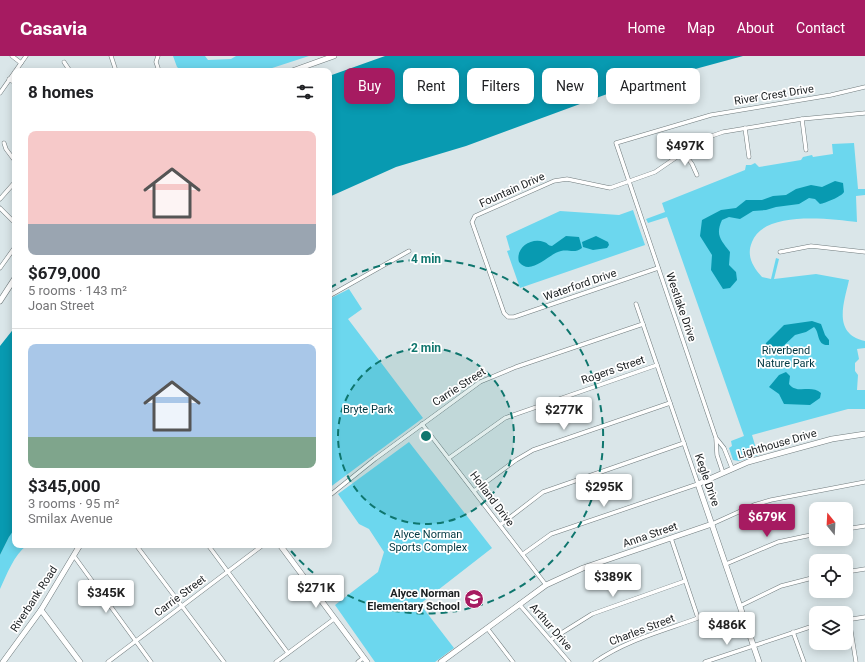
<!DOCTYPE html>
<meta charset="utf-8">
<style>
body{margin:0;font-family:Roboto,sans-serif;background:#f6f6f6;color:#202124;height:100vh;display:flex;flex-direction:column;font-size:15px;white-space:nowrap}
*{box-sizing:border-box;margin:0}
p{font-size:13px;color:#757577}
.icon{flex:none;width:22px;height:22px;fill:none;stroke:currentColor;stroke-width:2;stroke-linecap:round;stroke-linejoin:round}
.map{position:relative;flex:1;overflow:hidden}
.details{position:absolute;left:12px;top:12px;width:320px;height:480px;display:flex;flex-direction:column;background:#fff;border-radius:8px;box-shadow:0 2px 10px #0003}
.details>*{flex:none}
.top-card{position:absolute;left:344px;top:12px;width:380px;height:36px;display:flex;gap:8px}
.needle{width:26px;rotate:342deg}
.buttons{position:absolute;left:809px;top:446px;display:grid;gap:8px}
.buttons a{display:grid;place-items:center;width:44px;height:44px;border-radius:8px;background:#fff;box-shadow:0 2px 10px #0003;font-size:20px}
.price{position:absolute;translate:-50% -34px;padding:0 9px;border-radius:4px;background:#fff;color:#222;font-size:13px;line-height:26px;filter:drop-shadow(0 1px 2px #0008)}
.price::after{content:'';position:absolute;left:50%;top:24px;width:12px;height:9px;margin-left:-6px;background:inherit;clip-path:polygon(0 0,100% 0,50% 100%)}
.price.on{background:#a61b61;color:#fff}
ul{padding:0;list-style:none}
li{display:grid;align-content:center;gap:8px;height:212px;padding:0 16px}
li+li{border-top:1px solid #e0e0e0}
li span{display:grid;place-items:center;height:124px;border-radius:8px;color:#555}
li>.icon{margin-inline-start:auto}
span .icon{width:72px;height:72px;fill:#fffc;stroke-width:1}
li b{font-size:17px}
h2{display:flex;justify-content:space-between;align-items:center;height:48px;padding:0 16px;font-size:17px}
.pill{padding:0 14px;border-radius:8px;background:#fff;box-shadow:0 2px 10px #0003;font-size:14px;line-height:36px}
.pill.on{background:#a61b61;color:#fff}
header{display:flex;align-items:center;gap:24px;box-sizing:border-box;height:56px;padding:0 20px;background:#a61b61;color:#fff}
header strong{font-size:19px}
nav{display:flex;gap:22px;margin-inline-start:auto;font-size:14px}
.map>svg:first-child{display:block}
</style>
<header>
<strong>Casavia</strong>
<nav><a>Home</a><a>Map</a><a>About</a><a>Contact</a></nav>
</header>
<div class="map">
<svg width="865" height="606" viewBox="0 0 865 606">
<rect width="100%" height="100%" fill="#dae6e9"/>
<!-- green -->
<g fill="#6cd7ee">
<polygon points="173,0 205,0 208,4 231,3 236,0 309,0 263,15 182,15 177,11"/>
<path d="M854 87 858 133H865V139L856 140 857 166C830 163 764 154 752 186 746 200 753 211 762 221L771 223 776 202 779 203 774 223 816 218 849 224C844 247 832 278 865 285V292L857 293 859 303 855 307V315L858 319 857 334H865V353H848L752 379 758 399 739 405 733 404 729 392 732 390 731 385 744 380 667 161 648 167 646 163 665 156 662 147 745 114 746 109H751L755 107 759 111 801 104 803 101 812 99 813 101 833 98 832 88Z"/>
<polygon points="633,154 645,189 520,232 507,195 510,194 506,180 560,155 619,159"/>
<polygon points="349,233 362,253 348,263 423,362 329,432 329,243"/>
<polygon points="409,386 492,492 420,548 454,592 435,606 375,606 335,549 378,516 384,496 369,473 359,468 338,438"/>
<path d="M15 469V489H27C14 499 7 518 0 533V499Z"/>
</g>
<!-- water -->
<g fill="#089ab1">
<polygon points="385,0 743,0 618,34 466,90 396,111 329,141 329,20"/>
<path d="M835 125 843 127 844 136C841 141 825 147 820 148L815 143 809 142 799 148 776 151 766 154 753 155 740 163 729 161 722 164C715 179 721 184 730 196L729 209 736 216 737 224 730 232 723 233 711 214 712 199 700 180 702 164 721 154 736 152 746 144H762L773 140 786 139 796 133 811 129 822 131Z"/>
<path d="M566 180 579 181 582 192C574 198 569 193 561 195 549 197 531 221 519 206 515 192 531 181 544 186 548 187 548 190 552 190Z"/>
<polygon points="596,180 608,186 609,189 607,192 593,194 583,191 582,186"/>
<path d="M812 265 821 268 825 279 829 284V289C816 290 820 276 814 271L806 276 795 279 776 297H769L765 293 766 287 784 269Z"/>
<polygon points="15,271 15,472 9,481 0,499 0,290"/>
<path d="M786 316 790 320 789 328C797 339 811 328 821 337L820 342 810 349 784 348 779 338 769 331 779 319Z"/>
</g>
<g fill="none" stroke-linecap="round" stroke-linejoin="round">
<defs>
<g id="street">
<polyline points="12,0 21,7"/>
<polyline points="111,0 116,15"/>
<polyline points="158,0 156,6 159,15"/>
<polyline points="64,6 70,15"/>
<polyline points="9,23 15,27"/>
<polyline points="0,37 26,0"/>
<polyline points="802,63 806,94"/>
<polyline points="745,72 749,101"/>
<polyline points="4,87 6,93 15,105"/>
<polyline points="684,97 692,108 697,119"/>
<polyline points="0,143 15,126"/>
<polyline points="0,152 15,167"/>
<polyline points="780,196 811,190 865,196"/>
<polyline points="0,212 15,191"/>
<polyline points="658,212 514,261 508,261 504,257 472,166 475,160 554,125 567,123 610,132 655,116 703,83 723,76 802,63 865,57"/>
<polyline points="329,240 409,195"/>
<polyline points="422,368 546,529"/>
<polyline points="716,383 717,399 723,417"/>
<polyline points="449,402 505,362 657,309"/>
<polyline points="732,412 724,392 716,382 616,87 711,59 831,39 865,31"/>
<polyline points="474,435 516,404 533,394 670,347"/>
<polyline points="329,440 375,403 480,326 516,311 643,268"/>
<polyline points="712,468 754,449 771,444 865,426"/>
<polyline points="500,469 543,436 684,387"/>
<polyline points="846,473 865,470"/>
<polyline points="136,489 224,606"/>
<polyline points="208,489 288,597"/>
<polyline points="523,498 551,478 698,428 636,248"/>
<polyline points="74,500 151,606"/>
<polyline points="726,508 778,486 816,478"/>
<polyline points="846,516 865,513"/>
<polyline points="519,548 569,606"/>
<polyline points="740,550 781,530 816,521"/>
<polyline points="849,563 856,606"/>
<polyline points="846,564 865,561"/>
<polyline points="487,572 513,606"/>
<polyline points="793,576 804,606"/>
<polyline points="552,583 592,558 685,525"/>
<polyline points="108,606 263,489"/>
<polyline points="276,606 334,563"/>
<polyline points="358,606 363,602"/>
<path d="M595 606C626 584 663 575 698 562L671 482"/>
<polyline points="705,606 816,569"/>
</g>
<g id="secondary">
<polyline points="292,15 334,0"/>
<polyline points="0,245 15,222"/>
<polyline points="280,489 367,606"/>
<polyline points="41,554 80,606"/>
<polyline points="3,606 41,554 80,489"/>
<polyline points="441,606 546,529 583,512 712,468"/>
<polyline points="759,606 698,428 748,406 832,383 865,378"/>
</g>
</defs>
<!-- street casing -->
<use href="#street" stroke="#707b7d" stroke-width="4.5"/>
<!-- secondary casing -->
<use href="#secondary" stroke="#707b7d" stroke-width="6"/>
<!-- street -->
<use href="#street" stroke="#fff" stroke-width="3.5"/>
<!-- secondary -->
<use href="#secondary" stroke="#fff" stroke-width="5"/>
</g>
<!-- distance rings -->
<circle cx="426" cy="380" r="88" fill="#0f766e" fill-opacity=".12"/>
<g fill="none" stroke="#0f766e" stroke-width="2" stroke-dasharray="7 5">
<circle cx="426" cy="380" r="88"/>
<path d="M330 232A177 177 0 1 1 287 490"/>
</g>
<!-- icons -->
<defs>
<symbol id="school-disc" viewBox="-11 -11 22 22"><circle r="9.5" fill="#a61b61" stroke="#fff"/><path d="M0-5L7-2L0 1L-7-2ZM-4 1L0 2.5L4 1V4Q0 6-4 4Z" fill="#fff"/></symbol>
</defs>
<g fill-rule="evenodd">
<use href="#school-disc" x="463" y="532" width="22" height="22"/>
</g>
<g text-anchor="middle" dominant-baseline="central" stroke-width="3.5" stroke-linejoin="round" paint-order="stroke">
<!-- street labels -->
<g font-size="11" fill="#1b1f21" stroke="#fff">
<text transform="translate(774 39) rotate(-9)">River Crest Drive</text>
<text transform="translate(512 134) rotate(-24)">Fountain Drive</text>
<text transform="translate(580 229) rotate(-19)">Waterford Drive</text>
<text transform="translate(681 251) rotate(71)">Westlake Drive</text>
<text transform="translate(613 314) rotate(-19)">Rogers Street</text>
<text transform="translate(459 331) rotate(-33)">Carrie Street</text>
<text transform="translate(777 388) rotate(-16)">Lighthouse Drive</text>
<text transform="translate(707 424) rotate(71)">Kegle Drive</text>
<text transform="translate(492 443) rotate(53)">Holland Drive</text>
<text transform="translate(650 479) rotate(-19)">Anna Street</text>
<text transform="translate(180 540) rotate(-37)">Carrie Street</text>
<text transform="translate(34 543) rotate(-57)">Riverbank Road</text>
<text transform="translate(551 571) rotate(49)">Arthur Drive</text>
<text transform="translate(642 574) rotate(-21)">Charles Street</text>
</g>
<!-- park labels -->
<g font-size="11" fill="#003842" stroke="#fff">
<text x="786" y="294">Riverbend<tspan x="786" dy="13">Nature Park</tspan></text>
<text x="368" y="353">Bryte Park</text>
<text x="428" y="478">Alyce Norman<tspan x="428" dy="13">Sports Complex</tspan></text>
</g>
<!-- poi labels -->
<g font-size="11" font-weight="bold" fill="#1b1f21" stroke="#fff" text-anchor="end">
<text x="460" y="537">Alyce Norman<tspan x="460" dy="13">Elementary School</tspan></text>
</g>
</g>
<circle cx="426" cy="380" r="6" fill="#0f766e" stroke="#fff" stroke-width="2"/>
<g font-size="12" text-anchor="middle" font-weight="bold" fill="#0f766e" stroke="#fff" stroke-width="3.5" stroke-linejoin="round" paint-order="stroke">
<text x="426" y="207">4 min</text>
<text x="426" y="296">2 min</text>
</g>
</svg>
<div class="buttons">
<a><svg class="needle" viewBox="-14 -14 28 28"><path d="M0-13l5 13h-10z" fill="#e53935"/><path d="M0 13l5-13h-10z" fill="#757577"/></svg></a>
<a><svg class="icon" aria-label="locate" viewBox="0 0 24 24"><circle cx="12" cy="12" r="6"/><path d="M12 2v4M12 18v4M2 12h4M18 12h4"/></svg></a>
<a><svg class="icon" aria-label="layers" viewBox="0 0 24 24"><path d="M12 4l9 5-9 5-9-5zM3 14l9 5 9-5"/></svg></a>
</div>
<b class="price" style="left:685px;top:111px">$497K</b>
<b class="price" style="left:564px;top:375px">$277K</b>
<b class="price" style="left:604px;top:452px">$295K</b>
<b class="price on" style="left:767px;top:482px">$679K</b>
<b class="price" style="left:613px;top:542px">$389K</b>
<b class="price" style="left:316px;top:553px">$271K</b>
<b class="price" style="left:106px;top:558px">$345K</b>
<b class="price" style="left:727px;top:590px">$486K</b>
<div class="top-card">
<a class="pill on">Buy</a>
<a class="pill">Rent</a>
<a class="pill">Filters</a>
<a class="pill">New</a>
<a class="pill">Apartment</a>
</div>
<section class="details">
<h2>8 homes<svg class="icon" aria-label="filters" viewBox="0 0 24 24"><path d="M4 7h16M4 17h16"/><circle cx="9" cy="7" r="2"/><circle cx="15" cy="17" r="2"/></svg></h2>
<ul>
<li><span style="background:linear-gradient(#f6c9c9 75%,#9aa5b1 0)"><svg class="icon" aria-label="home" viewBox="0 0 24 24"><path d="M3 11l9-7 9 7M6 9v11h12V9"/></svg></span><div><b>$679,000</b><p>5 rooms · 143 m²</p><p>Joan Street</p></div></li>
<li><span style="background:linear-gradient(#a9c7e8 75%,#7fa58c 0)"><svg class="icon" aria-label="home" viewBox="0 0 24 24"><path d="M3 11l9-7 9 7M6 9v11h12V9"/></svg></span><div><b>$345,000</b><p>3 rooms · 95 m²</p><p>Smilax Avenue</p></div></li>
</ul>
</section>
</div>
